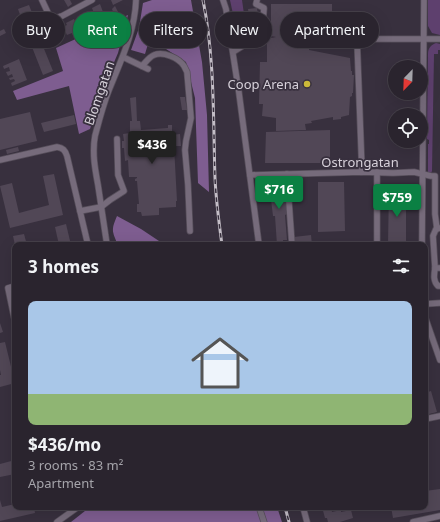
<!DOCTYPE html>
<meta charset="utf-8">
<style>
body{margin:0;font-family:"Noto Sans",sans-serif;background:#322c36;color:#f1f3f6;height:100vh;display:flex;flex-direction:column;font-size:15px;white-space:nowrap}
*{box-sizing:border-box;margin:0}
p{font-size:13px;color:#a5a4aa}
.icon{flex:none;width:22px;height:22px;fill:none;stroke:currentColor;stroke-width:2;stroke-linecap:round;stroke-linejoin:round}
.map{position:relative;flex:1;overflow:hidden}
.panel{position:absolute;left:12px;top:242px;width:416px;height:268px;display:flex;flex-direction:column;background:#2a242e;border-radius:8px;box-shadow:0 4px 16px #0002,0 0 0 1px #46414a}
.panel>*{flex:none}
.banner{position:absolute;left:12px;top:12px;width:416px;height:36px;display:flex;gap:8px}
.needle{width:26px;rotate:203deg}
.tools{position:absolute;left:388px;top:60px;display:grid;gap:8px}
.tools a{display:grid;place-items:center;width:40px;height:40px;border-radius:50%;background:#2a242e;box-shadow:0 4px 16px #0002,0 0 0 1px #46414a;font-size:20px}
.price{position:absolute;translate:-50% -34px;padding:0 9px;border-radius:4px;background:#0b8043;color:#fff;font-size:13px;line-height:26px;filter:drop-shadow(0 1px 2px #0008)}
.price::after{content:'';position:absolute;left:50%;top:24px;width:12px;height:9px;margin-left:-6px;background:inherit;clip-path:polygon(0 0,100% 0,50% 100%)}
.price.selected{background:#222;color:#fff}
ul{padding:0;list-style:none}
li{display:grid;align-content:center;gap:8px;height:212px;padding:0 16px}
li+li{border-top:1px solid #46414a}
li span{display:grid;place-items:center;height:124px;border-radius:8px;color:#555}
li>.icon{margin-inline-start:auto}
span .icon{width:72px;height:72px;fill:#fffc;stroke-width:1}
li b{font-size:17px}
h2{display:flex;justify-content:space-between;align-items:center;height:48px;padding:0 16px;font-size:17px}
.pill{padding:0 14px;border-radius:18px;background:#2a242e;box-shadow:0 4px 16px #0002,0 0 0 1px #46414a;font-size:14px;line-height:36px}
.pill.selected{background:#0b8043;color:#fff}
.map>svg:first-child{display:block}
</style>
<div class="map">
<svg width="440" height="522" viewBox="0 0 440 522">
<rect width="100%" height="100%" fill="#38303e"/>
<!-- green -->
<g fill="#5e406e">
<polygon points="230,0 242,0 247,35 246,39 243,42 239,42 237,40 235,34 236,28"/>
<polygon points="428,0 440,0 440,35 432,33 428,26"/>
<path d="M436 43 440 44V50H438V54H434L432 171 431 173 428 172V144H429V140L427 139 428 54C428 48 431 45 436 43Z"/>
</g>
<!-- forest -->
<g fill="#7e5d90">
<polygon points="152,0 191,0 202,62 207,115 209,192 198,183 195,98 186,62 166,49 163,34 152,31 145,54 131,50 139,28 143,3"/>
<polygon points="128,15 118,53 103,88 90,129 79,134 69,86 17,100 13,91 63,71 56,48"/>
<path d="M117 216 141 229 165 245H118C112 231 111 230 117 216Z"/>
<polygon points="90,507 277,507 282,522 71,522"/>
</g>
<!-- building -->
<g fill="#514756">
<polygon points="64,0 70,0 72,4 68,7"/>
<polygon points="111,0 123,0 113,5"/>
<polygon points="100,4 103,12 95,16 92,8"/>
<polygon points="271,4 332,4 332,39 309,38 309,50 350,58 351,71 352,71 352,75 354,75 353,93 352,93 352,96 350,97 349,115 341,117 341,119 333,120 333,117 311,121 312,123 305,124 306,130 276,131 276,118 262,116 263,104 259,104 260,62 267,62 267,39 276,37 271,36"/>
<polygon points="29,5 41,36 29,40 18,9"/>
<polygon points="115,6 118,12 114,14 112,9"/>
<polygon points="257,8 259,25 250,26 248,9"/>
<polygon points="96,18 100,24 96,26 93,20"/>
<polygon points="74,19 80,31 73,35 72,33 67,35 63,27 67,25 66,23"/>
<polygon points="4,29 6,33 0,36 0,31"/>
<polygon points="40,39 53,71 43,75 30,42"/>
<polygon points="19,59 27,80 12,86 11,83 15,81 14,79 10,80 9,78 13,77 12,74 8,76 6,72 10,71 9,67 4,69 3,66"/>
<polygon points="136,97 137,121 140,121 141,130 168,128 168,125 172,125 172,135 180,134 181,146 174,146 177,201 176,201 176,207 159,208 159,215 142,216 141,212 137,212 137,204 139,204 137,181 135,181 135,179 137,178 137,177 129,177 128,160 125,161 124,148 122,148 122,141 124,141 123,134 130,133 130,121 132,121 130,98"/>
<polygon points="180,97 185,97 187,110 182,110"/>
<polygon points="30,112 37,141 0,150 0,119"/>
<polygon points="74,115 76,124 44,132 41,123"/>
<polygon points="330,130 330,163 265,163 266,132"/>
<polygon points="18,147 19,151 7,154 6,150"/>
<polygon points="54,174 63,215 10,228 0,186 12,183 19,213 49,205 43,176"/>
<polygon points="284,182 287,214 285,215 287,240 283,240 283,245 277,245 275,216 273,216 269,183"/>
<polygon points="318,182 344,182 345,231 318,232"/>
<polygon points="389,187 402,187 402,207 406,207 406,245 388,245"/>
<polygon points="66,224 71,245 59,245 55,227"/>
<polygon points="24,234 27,245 15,245 13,236"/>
<polygon points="311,235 312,245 295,245 294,237"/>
<polygon points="0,323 3,332 0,333"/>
<polygon points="5,342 15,383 0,387 0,375 1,375 0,370 0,343"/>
<polygon points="431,391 437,412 425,415 425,393"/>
<polygon points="15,460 15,474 0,477 0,464"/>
<polygon points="440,489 440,510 393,518 391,507 425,507 425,491"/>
<polygon points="0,500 2,507 15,504 15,507 34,507 35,513 0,521"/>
<polygon points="322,507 331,507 332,512 341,510 341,512 351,510 353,518 340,522 328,522 327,518 325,518"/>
</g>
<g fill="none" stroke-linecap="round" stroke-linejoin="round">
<defs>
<g id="minor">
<polyline points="42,0 49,15 55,18 62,16 92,0"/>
<polyline points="223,0 226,9 239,93 259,245"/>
<polyline points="233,52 262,34 264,8 256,4 257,0"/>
<polyline points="123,57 148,69"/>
<path d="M142 66C146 62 149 57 154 55 163 51 179 58 184 66 185 68 186 70 187 72L191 118 186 141 185 150 188 185 190 231"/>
<path d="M0 160 57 147C63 148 65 150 67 156L88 245"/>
<polyline points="362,172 357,39 440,39"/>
<polyline points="287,174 292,245"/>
<polyline points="250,175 362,172 393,173 414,172 431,176 435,176 435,214 437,229"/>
<polyline points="80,211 101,207 110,200 124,191 118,175 117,139"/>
<path d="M107 245C104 225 101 205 98 185 95 169 92 153 95 136 99 121 103 105 109 90 121 60 135 32 136 0"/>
<polyline points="377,245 377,172"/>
<polyline points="422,245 424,0"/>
<polyline points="435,268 433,236 436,229 440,228"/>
<path d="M440 268H435C434 275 433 281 438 286H440"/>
<polyline points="425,304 440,303"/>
<polyline points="14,317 8,288 15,286"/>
<polyline points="425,317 440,360"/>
<polyline points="425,419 440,416"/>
<polyline points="259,507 264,522"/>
<polyline points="303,507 307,522"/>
<polyline points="57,522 78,507"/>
<polyline points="413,522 440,516"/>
</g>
</defs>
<!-- minor casing -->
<use href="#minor" stroke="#574f5b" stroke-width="7"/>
<!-- minor -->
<use href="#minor" stroke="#766b7b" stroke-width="5.5"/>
<defs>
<g id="rail">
<path d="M203 0C215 59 213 119 215 178 216 201 219 223 222 245"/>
<polyline points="285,507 289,522"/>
</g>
</defs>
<!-- rail casing -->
<use href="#rail" stroke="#c4bec7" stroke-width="3"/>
<!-- rail -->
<use href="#rail" stroke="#38303e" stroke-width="1.5" stroke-dasharray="4.5" stroke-linecap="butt"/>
</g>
<!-- markers -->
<circle fill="#ccb939" stroke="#38303e" stroke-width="1.5" cx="307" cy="84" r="4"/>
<g text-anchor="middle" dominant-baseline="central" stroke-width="3.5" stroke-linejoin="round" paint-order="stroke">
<!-- poi labels -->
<g font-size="13" fill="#d7d1da" stroke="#38303e" text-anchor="end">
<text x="299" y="84">Coop Arena</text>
</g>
<!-- street labels -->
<g font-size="13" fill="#d7d1da" stroke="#38303e">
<text transform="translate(99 93) rotate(-71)">Blomgatan</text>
<text x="360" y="162">Ostrongatan</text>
</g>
</g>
</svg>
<div class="tools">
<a><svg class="needle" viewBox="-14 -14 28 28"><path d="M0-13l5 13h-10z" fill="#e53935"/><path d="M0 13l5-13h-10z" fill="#a5a4aa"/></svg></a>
<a><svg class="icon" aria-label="locate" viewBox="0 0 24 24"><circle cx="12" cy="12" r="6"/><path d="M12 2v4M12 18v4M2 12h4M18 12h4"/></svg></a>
</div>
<b class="price selected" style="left:152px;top:165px">$436</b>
<b class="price" style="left:279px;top:210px">$716</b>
<b class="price" style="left:397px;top:218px">$759</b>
<div class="banner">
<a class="pill">Buy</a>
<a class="pill selected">Rent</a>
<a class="pill">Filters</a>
<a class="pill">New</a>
<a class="pill">Apartment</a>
</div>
<section class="panel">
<h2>3 homes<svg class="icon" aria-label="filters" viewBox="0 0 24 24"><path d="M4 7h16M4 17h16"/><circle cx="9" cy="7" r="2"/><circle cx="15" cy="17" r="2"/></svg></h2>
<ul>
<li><span style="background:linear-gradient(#a9c7e8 75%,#8fb573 0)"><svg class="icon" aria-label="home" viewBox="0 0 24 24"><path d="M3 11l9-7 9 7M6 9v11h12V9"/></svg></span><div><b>$436/mo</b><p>3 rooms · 83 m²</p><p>Apartment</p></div></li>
</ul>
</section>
</div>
